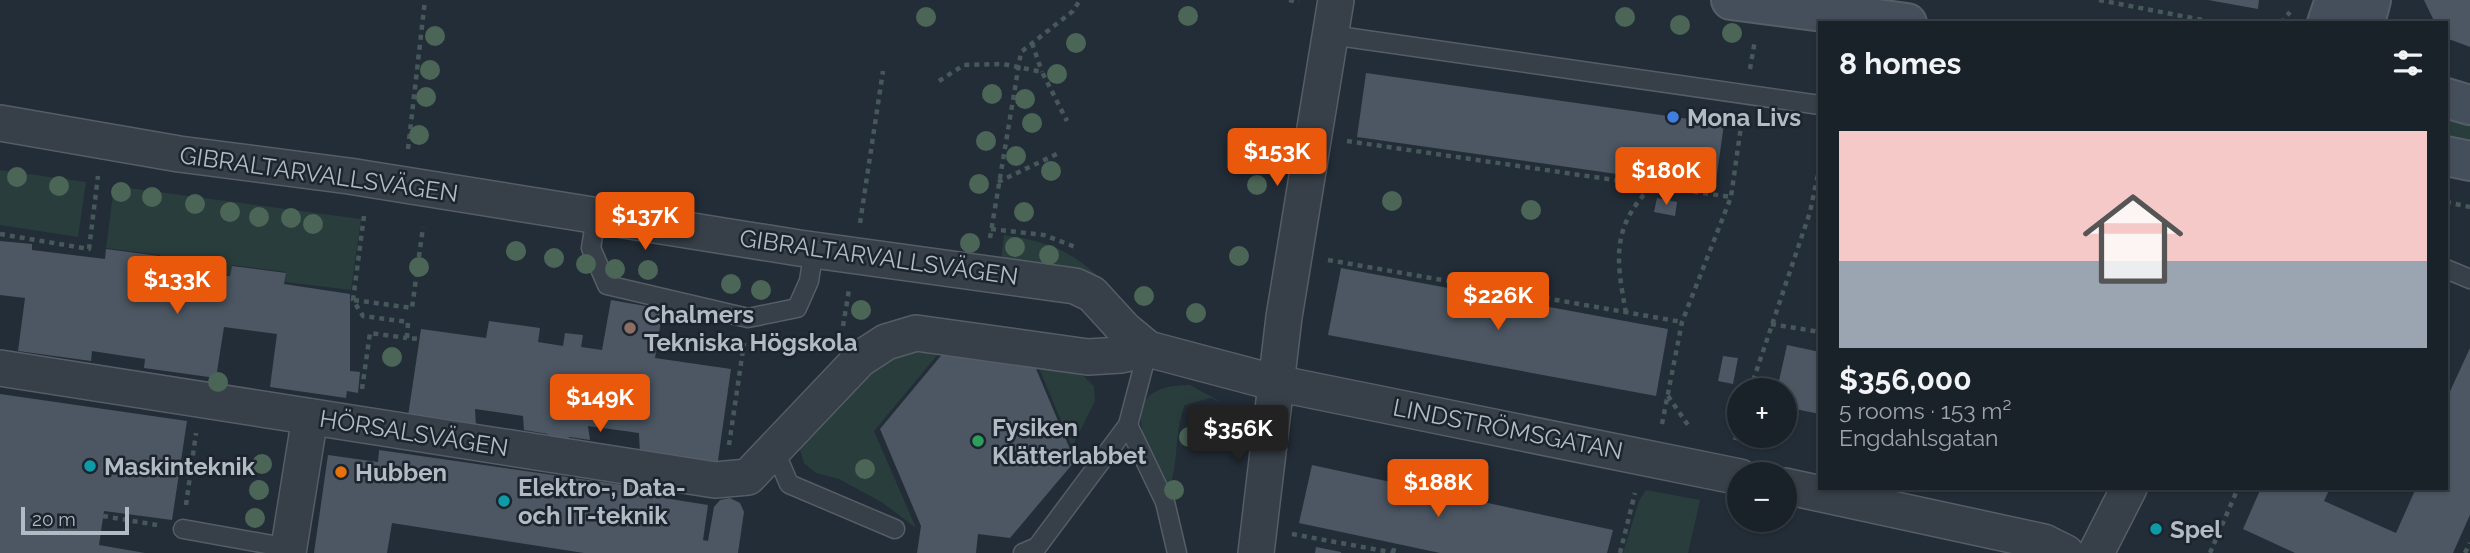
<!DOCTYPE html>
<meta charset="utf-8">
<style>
body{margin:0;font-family:Raleway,sans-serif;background:#232a31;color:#f1f3f6;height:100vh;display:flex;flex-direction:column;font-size:26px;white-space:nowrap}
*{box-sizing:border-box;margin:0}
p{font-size:23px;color:#9fa4a8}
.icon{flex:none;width:38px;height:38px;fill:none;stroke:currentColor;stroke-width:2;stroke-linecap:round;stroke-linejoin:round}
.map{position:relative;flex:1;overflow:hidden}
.details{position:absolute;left:1818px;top:21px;width:630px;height:469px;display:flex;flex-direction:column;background:#1a2229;border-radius:0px;box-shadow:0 2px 5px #0004,0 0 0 2px #383f46}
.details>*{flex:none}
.buttons{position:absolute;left:1727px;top:378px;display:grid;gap:14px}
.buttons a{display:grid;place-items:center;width:70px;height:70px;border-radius:50%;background:#1a2229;box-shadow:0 2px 5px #0004,0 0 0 2px #383f46;font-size:35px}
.scale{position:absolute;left:21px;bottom:18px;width:108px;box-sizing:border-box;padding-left:7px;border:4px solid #b2bac4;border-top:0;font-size:19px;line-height:24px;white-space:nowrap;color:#b2bac4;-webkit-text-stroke:5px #1c242d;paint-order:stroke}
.price{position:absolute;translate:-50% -60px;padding:0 16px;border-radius:7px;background:#ea580c;color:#fff;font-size:23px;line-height:46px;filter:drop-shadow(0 2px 4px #0008)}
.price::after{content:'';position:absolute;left:50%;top:42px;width:21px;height:16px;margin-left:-10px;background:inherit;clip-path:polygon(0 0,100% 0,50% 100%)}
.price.current{background:#222;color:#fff}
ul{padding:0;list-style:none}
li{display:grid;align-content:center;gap:14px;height:371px;padding:0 21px}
li span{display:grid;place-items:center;height:217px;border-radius:0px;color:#555}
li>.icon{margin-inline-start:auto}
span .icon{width:126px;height:126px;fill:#fffc;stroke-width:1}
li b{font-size:30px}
h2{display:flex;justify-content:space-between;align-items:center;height:84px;padding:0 21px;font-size:30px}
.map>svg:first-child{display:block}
</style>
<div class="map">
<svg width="2470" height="553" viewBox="0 0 2470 553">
<rect width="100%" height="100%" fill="#232d37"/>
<!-- green -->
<g fill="#293d3c">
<polygon points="2446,118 2470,125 2470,142 2447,139"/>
<polygon points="0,170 86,182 78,237 0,225"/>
<polygon points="114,186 361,219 351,290 285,282 286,272 232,265 230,275 159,266 160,255 106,248"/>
<path d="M1004 235C1049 242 1069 249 1103 281L1001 260Z"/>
<polygon points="929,348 939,353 874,431 916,528 883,503 839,479 816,473 804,463 799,447 845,386 895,353"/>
<polygon points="1039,368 1079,372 1094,386 1095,401 1072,447"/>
<path d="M1190 385 1221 402 1210 398 1185 405C1173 434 1180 463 1168 491 1147 448 1110 385 1190 385Z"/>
<polygon points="1646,490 1700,500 1688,553 1623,553 1639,501"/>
</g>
<!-- building -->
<g fill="#4c5763">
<polygon points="2208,0 2259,0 2258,9"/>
<polygon points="2424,0 2470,0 2470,47 2446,38 2446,23 2435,23"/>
<polygon points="1366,73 1724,124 1715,188 1357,137"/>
<polygon points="1657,198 1677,202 1675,216 1654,212"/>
<polygon points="0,241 32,244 32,250 105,259 106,249 159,256 158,267 230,276 232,266 286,273 284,284 350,294 350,371 360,372 358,393 347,391 346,398 270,387 277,334 224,327 216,378 144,368 145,359 118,355 92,351 91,361 18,351 25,298 0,295"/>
<polygon points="1341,268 1668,329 1656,396 1328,335"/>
<polygon points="611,300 663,309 655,358 731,369 717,467 640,456 639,433 588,426 590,440 569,437 568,446 546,443 548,434 524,430 523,416 475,409 476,426 408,416 421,329 486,338 489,321 540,328 538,342 563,346 565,333 583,335 581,347 602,350"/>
<polygon points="1787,345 1820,352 1820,414 1785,407 1785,390 1777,390"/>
<polygon points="2470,348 2470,515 2453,553 2295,553 2243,529 2261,488 2330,488 2324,501 2396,533 2416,488 2446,488 2446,400"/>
<polygon points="944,352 1034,364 1075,461 1010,538 978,534 976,553 917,553 921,526 880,429"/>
<polygon points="1723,356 1738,358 1733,384 1718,381"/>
<polygon points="0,394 187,421 172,520 104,511 99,545 145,553 0,553"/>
<polygon points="379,450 665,491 664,498 708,505 703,540 708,541 714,507 720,500 730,498 740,503 744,512 738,553 584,553 392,523 387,553 314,553 328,455 378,462"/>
<polygon points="1312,465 1613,530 1607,553 1440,553 1299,523"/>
<polygon points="1316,547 1341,552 1341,553 1315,553"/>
</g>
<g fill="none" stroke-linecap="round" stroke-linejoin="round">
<defs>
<g id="lane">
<polyline points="1331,35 1820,105"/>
<polyline points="596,217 591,248 607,285 748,318 797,308 809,281 814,249"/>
<polyline points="2446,269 2470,279"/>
<polyline points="1128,425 1165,502 1177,553"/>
<polyline points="775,451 789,484 895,529"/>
<polyline points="183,529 289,548"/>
<polyline points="1023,553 1037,547 1128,425 1148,349"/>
</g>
<g id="street">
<polyline points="0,123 179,154 349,176 799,248 1075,286 1092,294 1125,330 1148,349 1276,383 1740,477"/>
<polyline points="0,368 715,480 748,477 860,359 886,342 916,333 1088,357 1121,355 1148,349"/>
<polyline points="1785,486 2044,542 2066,553"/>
<polyline points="288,553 310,417"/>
<polyline points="1256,553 1284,317 1336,0"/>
<polyline points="2096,553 2129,488"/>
</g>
<g id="secondary">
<polyline points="1731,0 1907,23"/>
<polyline points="2327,23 2335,0"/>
<polyline points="2365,23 2371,0"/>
<polyline points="2446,98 2470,105"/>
<polyline points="2446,156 2470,161"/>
</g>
</defs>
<!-- lane casing -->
<use href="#lane" stroke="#555d66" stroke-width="21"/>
<!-- street casing -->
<use href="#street" stroke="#555d66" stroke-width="38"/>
<!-- secondary casing -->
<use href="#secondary" stroke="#555d66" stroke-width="42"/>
<!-- path -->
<g stroke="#47585a" stroke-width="4.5" stroke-dasharray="5 5" stroke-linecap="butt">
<polyline points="1289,0 1299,2"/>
<polyline points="2099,0 2218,23"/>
<polyline points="2281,23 2290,12"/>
<polyline points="1032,43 1042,72"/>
<polyline points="1750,69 1755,40"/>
<polyline points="939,81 964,65 1003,64 1042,72 1067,121"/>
<polyline points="1347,141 1731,197"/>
<polyline points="408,149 425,0"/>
<polyline points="998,182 1059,153"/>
<polyline points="2446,202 2470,207"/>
<polyline points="364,216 353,300 363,316 408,322 407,338 419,339"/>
<polyline points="860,223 883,71"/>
<polyline points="991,229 1044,235 1078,248"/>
<polyline points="0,234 89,249 98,176"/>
<polyline points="990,238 1021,52 1073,11 1080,0"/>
<polyline points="1328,260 1682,322"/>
<polyline points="354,300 412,308 423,227"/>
<path d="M1626 313C1616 259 1611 227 1652 186"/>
<polyline points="1771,324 1820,332"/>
<polyline points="843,326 849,290"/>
<polyline points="362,389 370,333 407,338"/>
<polyline points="1750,390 1810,212 1820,165"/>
<polyline points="1668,396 1690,428"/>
<polyline points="1662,424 1682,322 1731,197 1742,119"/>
<polyline points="1735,440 1740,424"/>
<polyline points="729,445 744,343"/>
<polyline points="186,505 196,433"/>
<polyline points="103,516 157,525"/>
<polyline points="1292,534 1395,553"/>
<polyline points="1393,553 1395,544"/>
<polyline points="1620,553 1635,493"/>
<polyline points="2210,553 2238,488"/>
<polyline points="2465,553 2470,543"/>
</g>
<!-- lane -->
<use href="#lane" stroke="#373f48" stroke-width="18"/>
<!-- street -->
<use href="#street" stroke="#373f48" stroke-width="35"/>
<!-- secondary -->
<use href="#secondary" stroke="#454e5b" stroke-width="38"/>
</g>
<!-- trees -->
<g fill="#4b6557">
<circle cx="1188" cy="16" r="10"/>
<circle cx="926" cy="17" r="10"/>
<circle cx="1625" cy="17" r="10"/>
<circle cx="1680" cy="25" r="10"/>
<circle cx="1732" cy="33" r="10"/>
<circle cx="435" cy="36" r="10"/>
<circle cx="1076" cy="43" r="10"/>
<circle cx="430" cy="70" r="10"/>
<circle cx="1057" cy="74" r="10"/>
<circle cx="992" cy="94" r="10"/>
<circle cx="426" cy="97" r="10"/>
<circle cx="1025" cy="99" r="10"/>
<circle cx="1032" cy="123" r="10"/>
<circle cx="419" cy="135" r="10"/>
<circle cx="986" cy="141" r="10"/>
<circle cx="1016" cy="156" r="10"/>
<circle cx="1051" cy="171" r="10"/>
<circle cx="17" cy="177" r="10"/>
<circle cx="979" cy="184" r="10"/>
<circle cx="1257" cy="185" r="10"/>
<circle cx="59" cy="186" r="10"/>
<circle cx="121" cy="192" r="10"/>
<circle cx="152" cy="197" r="10"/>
<circle cx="1392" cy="201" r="10"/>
<circle cx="195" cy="204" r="10"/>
<circle cx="1531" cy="210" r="10"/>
<circle cx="230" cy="212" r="10"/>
<circle cx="1024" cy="212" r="10"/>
<circle cx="259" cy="217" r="10"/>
<circle cx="291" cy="218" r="10"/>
<circle cx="313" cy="224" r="10"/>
<circle cx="970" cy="243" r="10"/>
<circle cx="1015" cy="247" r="10"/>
<circle cx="516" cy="251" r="10"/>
<circle cx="1049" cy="255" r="10"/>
<circle cx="1239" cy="256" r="10"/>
<circle cx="554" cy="258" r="10"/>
<circle cx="586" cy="264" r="10"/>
<circle cx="419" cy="267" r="10"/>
<circle cx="615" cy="269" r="10"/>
<circle cx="648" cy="270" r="10"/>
<circle cx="731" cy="284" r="10"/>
<circle cx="761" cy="290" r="10"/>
<circle cx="1144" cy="296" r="10"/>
<circle cx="861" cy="310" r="10"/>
<circle cx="1196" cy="313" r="10"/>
<circle cx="392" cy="357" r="10"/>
<circle cx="218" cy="382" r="10"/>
<circle cx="1189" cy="437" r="10"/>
<circle cx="262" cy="464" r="10"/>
<circle cx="865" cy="469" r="10"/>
<circle cx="259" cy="490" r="10"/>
<circle cx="1174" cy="490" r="10"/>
<circle cx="255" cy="518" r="10"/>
</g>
<!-- markers -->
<circle fill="#3f7fe0" stroke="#1c242d" stroke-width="2.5" cx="1673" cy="117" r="7"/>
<circle fill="#8d6e63" stroke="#1c242d" stroke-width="2.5" cx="630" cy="328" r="7"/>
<circle fill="#2e9e5b" stroke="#1c242d" stroke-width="2.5" cx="978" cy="441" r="7"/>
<g fill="#0f9aa8" stroke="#1c242d" stroke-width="2.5">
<circle cx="90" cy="466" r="7"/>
<circle cx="504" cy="501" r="7"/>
<circle cx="2156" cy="529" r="7"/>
</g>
<circle fill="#e8710a" stroke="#1c242d" stroke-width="2.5" cx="341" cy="472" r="7"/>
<g text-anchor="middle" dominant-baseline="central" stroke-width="5" stroke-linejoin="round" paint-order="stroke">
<!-- poi labels -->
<g font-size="24" font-weight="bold" fill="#b2bac4" stroke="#1c242d" text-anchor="start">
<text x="1687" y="117">Mona Livs</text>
<text x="644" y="314">Chalmers<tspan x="644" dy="28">Tekniska Högskola</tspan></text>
<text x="992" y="427">Fysiken<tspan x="992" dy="28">Klätterlabbet</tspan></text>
<text x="104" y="466">Maskinteknik</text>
<text x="355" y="472">Hubben</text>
<text x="518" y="487">Elektro-, Data-<tspan x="518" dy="28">och IT-teknik</tspan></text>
<text x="2170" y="529">Spel</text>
</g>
<!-- street labels -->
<g font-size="24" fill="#b2bac4" stroke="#1c242d">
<text transform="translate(319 174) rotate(8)">GIBRALTARVALLSVÄGEN</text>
<text transform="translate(879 257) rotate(8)">GIBRALTARVALLSVÄGEN</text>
<text transform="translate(1508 429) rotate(11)">LINDSTRÖMSGATAN</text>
<text transform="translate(414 433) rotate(9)">HÖRSALSVÄGEN</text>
</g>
</g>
</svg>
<div class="buttons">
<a>+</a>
<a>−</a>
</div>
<div class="scale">20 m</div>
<b class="price" style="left:1277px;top:188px">$153K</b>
<b class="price" style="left:1666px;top:207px">$180K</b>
<b class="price" style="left:645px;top:252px">$137K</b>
<b class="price" style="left:177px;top:316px">$133K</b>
<b class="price" style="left:1498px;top:332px">$226K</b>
<b class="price" style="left:600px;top:434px">$149K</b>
<b class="price current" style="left:1238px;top:465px">$356K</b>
<b class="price" style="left:1438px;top:519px">$188K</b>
<section class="details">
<h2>8 homes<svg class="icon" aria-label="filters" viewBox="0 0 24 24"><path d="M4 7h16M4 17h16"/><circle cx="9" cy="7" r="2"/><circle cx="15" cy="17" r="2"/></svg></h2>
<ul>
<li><span style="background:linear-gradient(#f6c9c9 60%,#9aa5b1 0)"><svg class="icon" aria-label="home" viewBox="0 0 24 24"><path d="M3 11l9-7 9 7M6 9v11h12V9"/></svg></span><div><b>$356,000</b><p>5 rooms · 153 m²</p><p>Engdahlsgatan</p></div></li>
</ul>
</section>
</div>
